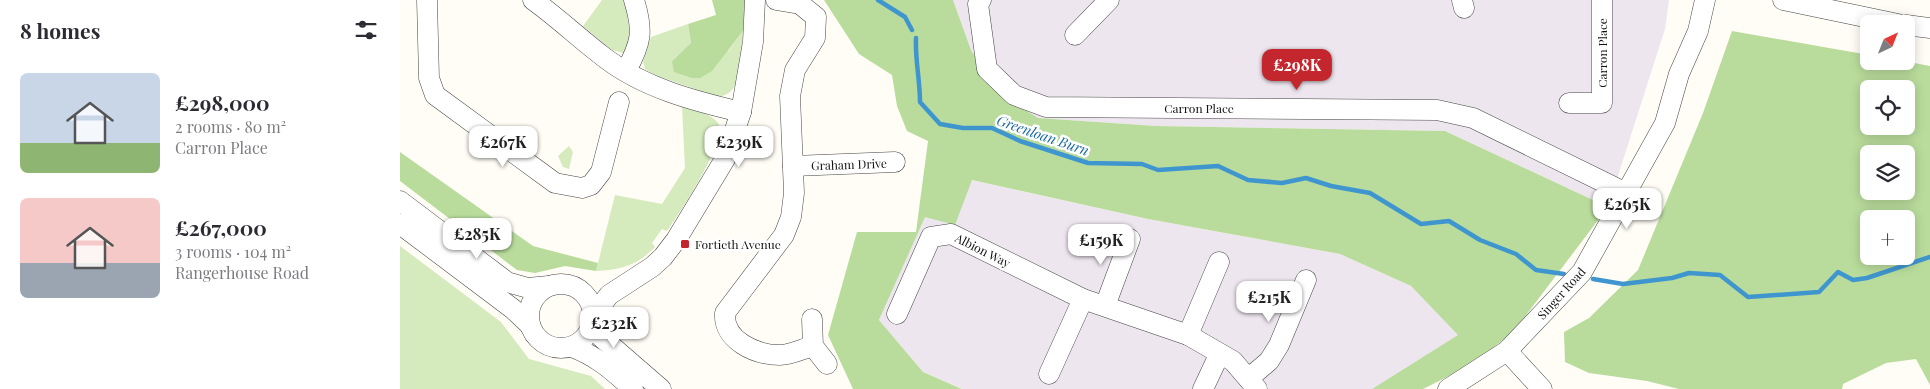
<!DOCTYPE html>
<meta charset="utf-8">
<style>
body{margin:0;font-family:"Playfair Display",serif;background:#f2f2f3;color:#2b2b33;height:100vh;display:flex;flex-direction:column;font-size:19px;white-space:nowrap}
*{box-sizing:border-box;margin:0}
p{font-size:16px;color:#7c7c81}
.icon{flex:none;width:28px;height:28px;fill:none;stroke:currentColor;stroke-width:2;stroke-linecap:round;stroke-linejoin:round}
.map{position:relative;flex:1;overflow:hidden}
.drawer{display:flex;flex-direction:column;background:#fff;width:400px}
.drawer>*{flex:none}
.needle{width:32px;rotate:43deg}
.fabs{position:absolute;left:1460px;top:15px;display:grid;gap:10px}
.fabs a{display:grid;place-items:center;width:55px;height:55px;border-radius:8px;background:#fff;box-shadow:0 2px 12px #0003;font-size:25px}
.price{position:absolute;translate:-50% -42px;padding:0 11px;border-radius:10px;background:#fff;color:#222;font-size:16px;line-height:32px;filter:drop-shadow(0 1px 2px #0008)}
.price::after{content:'';position:absolute;left:50%;top:30px;width:15px;height:11px;margin-left:-8px;background:inherit;clip-path:polygon(0 0,100% 0,50% 100%)}
.price.on{background:#c4262e;color:#fff}
ul{padding:0;list-style:none}
li{display:flex;align-items:center;gap:15px;height:125px;padding:0 20px}
li span{display:grid;place-items:center;flex:none;width:140px;height:100px;border-radius:8px;color:#555}
li>.icon{margin-inline-start:auto}
span .icon{width:60px;height:60px;fill:#fffc;stroke-width:1}
li b{font-size:21px}
h2{display:flex;justify-content:space-between;align-items:center;height:60px;padding:0 20px;font-size:21px}
main{display:flex;flex:1;min-height:0}
.map>svg:first-child{display:block}
</style>
<main>
<section class="drawer">
<h2>8 homes<svg class="icon" aria-label="filters" viewBox="0 0 24 24"><path d="M4 7h16M4 17h16"/><circle cx="9" cy="7" r="2"/><circle cx="15" cy="17" r="2"/></svg></h2>
<ul>
<li><span style="background:linear-gradient(#c9d6e8 70%,#8fb573 0)"><svg class="icon" aria-label="home" viewBox="0 0 24 24"><path d="M3 11l9-7 9 7M6 9v11h12V9"/></svg></span><div><b>£298,000</b><p>2 rooms · 80 m²</p><p>Carron Place</p></div></li>
<li><span style="background:linear-gradient(#f6c9c9 65%,#9aa5b1 0)"><svg class="icon" aria-label="home" viewBox="0 0 24 24"><path d="M3 11l9-7 9 7M6 9v11h12V9"/></svg></span><div><b>£267,000</b><p>3 rooms · 104 m²</p><p>Rangerhouse Road</p></div></li>
</ul>
</section>
<div class="map">
<svg width="1530" height="389" viewBox="0 0 1530 389">
<rect width="100%" height="100%" fill="#fffdf5"/>
<!-- industrial -->
<g fill="#eee6ef">
<polygon points="553,0 1269,0 1265,29 1208,207 1045,131 756,126 638,118 598,93 571,50"/>
<polygon points="571,180 748,219 940,254 1011,286 1059,335 972,389 563,389 523,372 479,320 525,216"/>
</g>
<!-- green -->
<g fill="#d5ebbd">
<polygon points="202,0 226,0 230,38 223,53 212,50 183,26"/>
<path d="M288 24 291 43 272 61 328 51 343 31C340 52 345 100 315 96L255 75 245 69 243 62 251 37Z"/>
<path d="M282 107C292 111 314 113 319 125 326 142 279 215 267 231L262 229 252 243 255 247C238 265 221 270 196 271L215 195 262 204 285 168Z"/>
<polygon points="169,146 173,152 169,169 163,167 158,156"/>
<polygon points="0,246 101,322 129,359 191,376 205,389 0,389"/>
</g>
<!-- forest -->
<g fill="#b9dc9c" fill-rule="evenodd">
<polygon points="312,0 345,0 343,31 312,71 300,78 292,78 274,72 272,61 291,43 288,24 316,15"/>
<polygon points="424,0 553,0 571,50 598,93 638,118 756,126 1045,131 1208,207 1114,331 1073,364 1023,389 972,389 1058,335 1011,286 940,254 748,219 572,180 555,225 525,217 479,320 523,372 562,389 453,389 428,335 457,232 516,232 528,141 507,131 497,106 492,75 459,54"/>
<path d="M1332 31 1469 55V61H1504L1530 66V385L1516 359 1486 363 1443 384 1442 389H1279L1247 381 1189 373 1165 362 1164 332 1189 318 1238 270 1303 113ZM1469 89H1506V126H1469ZM1469 154H1506V191H1469ZM1469 219H1506V256H1469Z"/>
<polygon points="0,152 133,246 198,263 196,271 165,266 135,273 117,270 0,181"/>
</g>
<g fill="none" stroke-linecap="round" stroke-linejoin="round">
<!-- stream -->
<g stroke="#3f96cf" stroke-width="4.5">
<polyline points="478,0 505,17 512,30"/>
<path d="M516 38C515 60 520 80 520 102L540 124 563 128H592L620 141 688 163 742 164 758 170 818 166 848 180 882 183 906 178 931 186 970 193 1021 224 1049 221 1080 240 1116 254 1136 270 1164 274"/>
<polyline points="1193,279 1223,284 1272,278 1289,273 1320,275 1348,297 1419,292 1438,272 1453,280 1467,278 1530,257"/>
</g>
<defs>
<g id="minor">
<polyline points="27,0 29,78 35,95 155,183 182,188 191,185 201,172 219,102"/>
<path d="M133 0C158 18 180 39 205 58 244 88 294 101 341 112"/>
<path d="M376 0 400 4 416 17 415 38 395 70 390 96 394 193 391 217 384 235 325 313C323 340 355 355 380 355 391 355 402 349 413 346"/>
<polyline points="581,0 578,4 587,69 614,95 646,107 1037,110 1073,118 1226,193"/>
<polyline points="1062,0 1064,8"/>
<polyline points="1383,0 1498,24"/>
<polyline points="1506,25 1530,28"/>
<polyline points="675,35 709,0"/>
<path d="M226 71C241 43 244 32 234 0"/>
<polyline points="1169,103 1202,103 1202,0"/>
<polyline points="393,166 495,162"/>
<polyline points="0,201 107,282 128,288 149,286"/>
<polyline points="0,224 113,309 130,325"/>
<circle cx="161" cy="316" r="32"/>
<polyline points="705,306 730,239"/>
<polyline points="497,314 531,237 551,234 683,299 788,335 833,361 857,389"/>
<polyline points="194,315 209,295 252,267 263,257 276,240 325,159 341,112 353,42 355,0"/>
<polyline points="412,319 413,346 427,364"/>
<polyline points="193,325 201,337 261,389"/>
<polyline points="788,335 819,262"/>
<path d="M172 347C197 356 214 372 233 389"/>
<polyline points="1107,351 1142,389"/>
<polyline points="649,374 683,299"/>
<polyline points="849,378 869,361 879,345 906,280"/>
<polyline points="803,389 819,355"/>
<polyline points="1048,389 1107,351 1182,272 1265,123 1279,74 1298,31 1305,0"/>
</g>
</defs>
<!-- minor casing -->
<use href="#minor" stroke="#444" stroke-width="21"/>
<!-- minor -->
<use href="#minor" stroke="#fff" stroke-width="20"/>
</g>
<!-- markers -->
<rect fill="#c4262e" stroke="#fff" stroke-width="2" x="280" y="239" width="10" height="10" rx="2.5"/>
<g text-anchor="middle" dominant-baseline="central" stroke-width="5" stroke-linejoin="round" paint-order="stroke">
<!-- street labels -->
<g font-size="12" fill="#111" stroke="#fff">
<text transform="translate(1202 53) rotate(-90)">Carron Place</text>
<text x="799" y="108">Carron Place</text>
<text transform="translate(449 164) rotate(-2)">Graham Drive</text>
<text transform="translate(583 250) rotate(27)">Albion Way</text>
<text transform="translate(1161 293) rotate(-48)">Singer Road</text>
</g>
<!-- poi labels -->
<g font-size="12" fill="#111" stroke="#fff" text-anchor="start">
<text x="295" y="244">Fortieth Avenue</text>
</g>
<!-- water labels -->
<g font-size="14" font-style="italic" fill="#1768a6" stroke="#fff">
<text transform="translate(643 135) rotate(19)">Greenloan Burn</text>
</g>
</g>
</svg>
<div class="fabs">
<a><svg class="needle" viewBox="-14 -14 28 28"><path d="M0-13l5 13h-10z" fill="#e53935"/><path d="M0 13l5-13h-10z" fill="#7c7c81"/></svg></a>
<a><svg class="icon" aria-label="locate" viewBox="0 0 24 24"><circle cx="12" cy="12" r="6"/><path d="M12 2v4M12 18v4M2 12h4M18 12h4"/></svg></a>
<a><svg class="icon" aria-label="layers" viewBox="0 0 24 24"><path d="M12 4l9 5-9 5-9-5zM3 14l9 5 9-5"/></svg></a>
<a>+</a>
</div>
<b class="price on" style="left:897px;top:91px">£298K</b>
<b class="price" style="left:103px;top:168px">£267K</b>
<b class="price" style="left:339px;top:168px">£239K</b>
<b class="price" style="left:1227px;top:230px">£265K</b>
<b class="price" style="left:77px;top:260px">£285K</b>
<b class="price" style="left:701px;top:266px">£159K</b>
<b class="price" style="left:869px;top:323px">£215K</b>
<b class="price" style="left:214px;top:349px">£232K</b>
</div>
</main>
